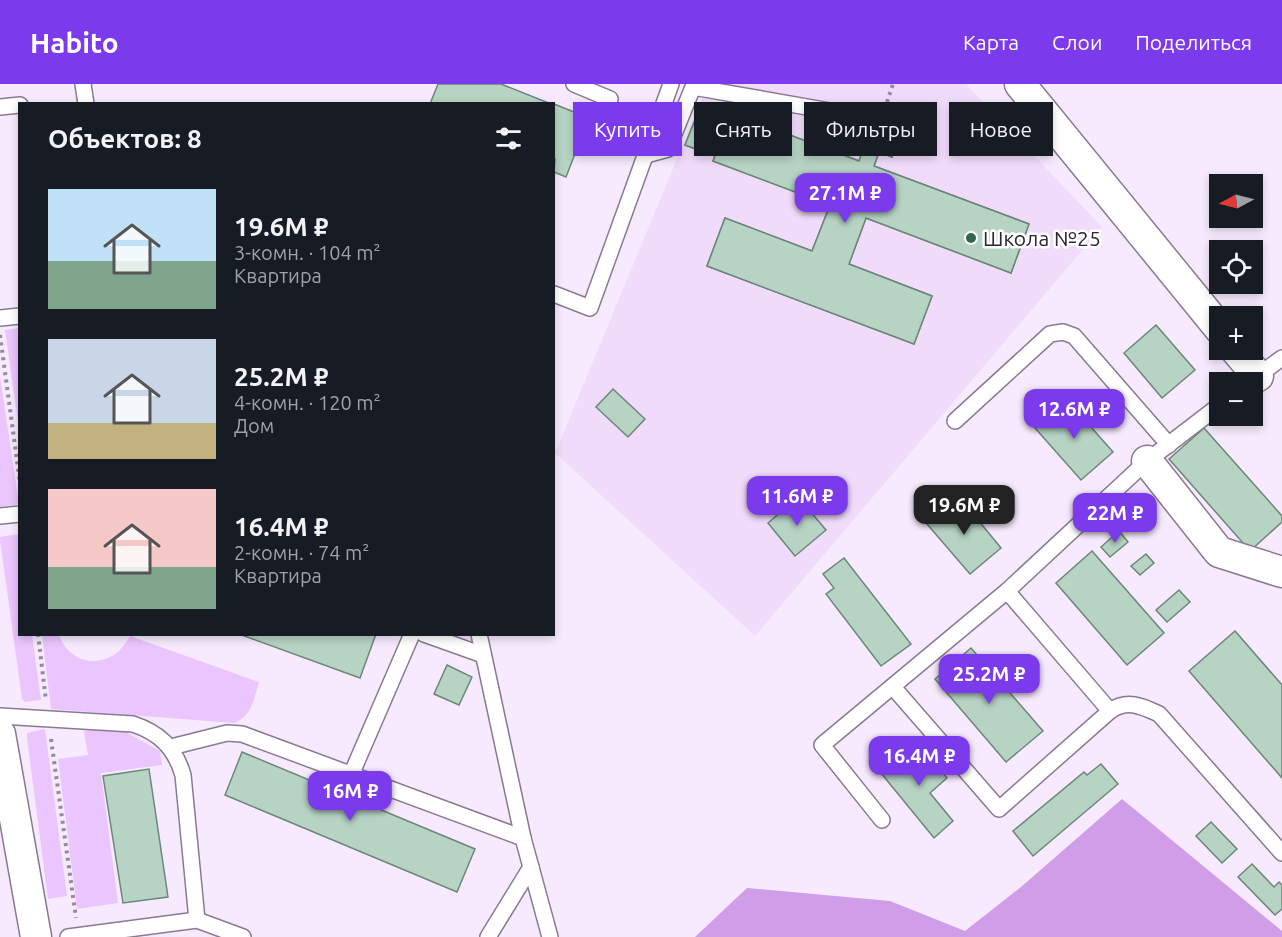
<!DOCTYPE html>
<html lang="ru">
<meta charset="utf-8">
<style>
body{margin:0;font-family:Ubuntu,sans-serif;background:#242831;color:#f1f3f6;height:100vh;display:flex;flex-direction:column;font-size:22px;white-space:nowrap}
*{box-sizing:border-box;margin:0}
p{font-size:20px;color:#9ea1a6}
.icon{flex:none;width:33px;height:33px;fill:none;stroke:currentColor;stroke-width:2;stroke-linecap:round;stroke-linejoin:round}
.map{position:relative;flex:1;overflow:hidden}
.sheet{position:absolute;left:18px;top:18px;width:537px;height:534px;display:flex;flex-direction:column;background:#171b24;border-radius:0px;box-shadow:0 3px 9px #0003}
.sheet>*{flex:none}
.guide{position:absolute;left:573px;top:18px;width:570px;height:54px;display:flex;gap:12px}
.needle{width:39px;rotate:263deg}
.tools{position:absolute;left:1209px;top:90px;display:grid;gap:12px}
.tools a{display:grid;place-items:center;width:54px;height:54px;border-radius:0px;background:#171b24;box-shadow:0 3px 9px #0003;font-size:30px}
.price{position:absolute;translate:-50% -51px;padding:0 14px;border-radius:12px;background:#7c3aed;color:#fff;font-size:20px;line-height:39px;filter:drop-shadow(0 2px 3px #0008)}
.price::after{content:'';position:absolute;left:50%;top:36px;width:18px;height:14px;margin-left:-9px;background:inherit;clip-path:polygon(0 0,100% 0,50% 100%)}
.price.current{background:#222;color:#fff}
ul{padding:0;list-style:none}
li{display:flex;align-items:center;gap:18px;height:150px;padding:0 30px}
li span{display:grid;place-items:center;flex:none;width:168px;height:120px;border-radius:0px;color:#555}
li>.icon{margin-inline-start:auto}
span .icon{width:72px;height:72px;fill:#fffc;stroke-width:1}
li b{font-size:26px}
h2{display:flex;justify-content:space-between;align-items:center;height:72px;padding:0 30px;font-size:26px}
.tag{padding:0 21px;border-radius:0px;background:#171b24;box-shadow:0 3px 9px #0003;font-size:21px;line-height:54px}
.tag.current{background:#7c3aed;color:#fff}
header{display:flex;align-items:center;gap:36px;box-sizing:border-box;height:84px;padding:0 30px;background:#7c3aed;color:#fff}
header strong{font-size:28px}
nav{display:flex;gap:33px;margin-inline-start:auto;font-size:21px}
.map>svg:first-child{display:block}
</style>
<header>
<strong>Habito</strong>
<nav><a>Карта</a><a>Слои</a><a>Поделиться</a></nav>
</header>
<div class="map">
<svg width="1282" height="853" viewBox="0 0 1282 853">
<rect width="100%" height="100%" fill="#f7eafe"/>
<!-- built -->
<polygon fill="#f1dbfb" points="708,0 966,0 1102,143 755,552 555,369"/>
<!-- green -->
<g fill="#ebc5fd">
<polygon points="19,244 20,244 19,345 5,246"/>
<polygon points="0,292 19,420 0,423"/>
<polygon points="19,450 20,550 32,551 41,616 25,618 22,615 0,456 0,453"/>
<path d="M42 551H59C72 586 114 585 130 552L259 598C254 614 252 633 234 639L51 625Z"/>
<polygon points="117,643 160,667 162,681 101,689 118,819 77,825 58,675 88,671 84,647"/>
<polygon points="45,645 67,812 48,815 27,654 27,649"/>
</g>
<!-- forest -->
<polygon fill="#d09ee8" points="1122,715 1282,847 1282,853 695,853 747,804 890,817 965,847 1021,803"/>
<!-- building -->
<g fill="#b6d3c4" stroke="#6c8779" stroke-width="1.5">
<polygon points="438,0 501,0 551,20 430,20"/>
<polygon points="554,20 589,34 566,93 554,88 555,75 554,74"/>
<polygon points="699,26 728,37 731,29 859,77 864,63 854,59 858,48 896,62 892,73 879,68 874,82 1029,140 1011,189 866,134 849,180 932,212 914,260 707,182 725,134 812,167 830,121 713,77 715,72 685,61"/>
<polygon points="699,26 728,37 731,29 859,77 864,63 854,59 858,48 896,62 892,73 879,68 874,82 1029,140 1011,189 866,134 849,180 932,212 914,260 707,182 725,134 812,167 830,121 713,77 715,72 685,61"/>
<polygon points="1156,241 1195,286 1162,314 1124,269"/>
<polygon points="613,305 645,335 628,353 596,323"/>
<polygon points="1067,316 1113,368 1081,396 1035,344"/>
<polygon points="1204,344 1282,432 1282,438 1250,467 1169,375"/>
<polygon points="798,413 826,446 795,472 768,439"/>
<polygon points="959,413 1001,464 970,490 927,440"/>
<polygon points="1119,447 1128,458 1110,473 1101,463"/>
<polygon points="1092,467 1164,549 1127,581 1056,499"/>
<polygon points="1146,470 1154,479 1140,491 1131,482"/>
<polygon points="844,474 911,560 881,582 826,510 834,504 823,490"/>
<polygon points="1179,506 1190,518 1167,538 1156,526"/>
<polygon points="1235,547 1282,601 1282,694 1189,587"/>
<polygon points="239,550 376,550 360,594"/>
<polygon points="971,564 1043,647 1006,678 935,595"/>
<polygon points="447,581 472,593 459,621 434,610"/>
<polygon points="917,658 947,694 930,709 953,737 934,754 881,689"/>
<polygon points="242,668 475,765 457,808 225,711"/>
<polygon points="1101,680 1118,700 1033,772 1013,747 1084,688 1087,691"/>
<polygon points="149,685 168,813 123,819 103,692"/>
<polygon points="1211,738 1237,765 1222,779 1196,752"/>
<polygon points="1252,780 1274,803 1279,798 1282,801 1282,825 1275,831 1238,793"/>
</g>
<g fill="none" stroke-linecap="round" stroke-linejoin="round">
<defs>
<g id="service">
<polyline points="83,0 86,20"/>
<polyline points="574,0 610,15"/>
<polyline points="0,23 20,21"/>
<polyline points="646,71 668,65 693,3 881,36"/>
<polyline points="554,210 590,224 671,0"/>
<polyline points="0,234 20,232"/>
<polyline points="1253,295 1282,274"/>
<polyline points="955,337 1050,250 1063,248 1074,252 1169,361"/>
<polyline points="0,432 20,430"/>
<polyline points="1007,507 1110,627"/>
<polyline points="424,550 483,571"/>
<polyline points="479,550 523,754 550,853"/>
<path d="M893 603 999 725 1110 627C1127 615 1142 622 1159 630L1282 769"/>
<path d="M0 632 133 640C160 649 175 664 183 691L197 836"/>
<polyline points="171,663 227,649 242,650 523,754"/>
<polyline points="351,691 412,550"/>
<polyline points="882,736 822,661 1007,507 1147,377 1220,321"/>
<polyline points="68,853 197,836 243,853"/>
<polyline points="488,853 531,783"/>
</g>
<g id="minor">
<polyline points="1020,0 1220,245"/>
<polyline points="1236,266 1258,292"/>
<polyline points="1147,377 1219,468 1282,488"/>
<polyline points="0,650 36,853"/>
</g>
</defs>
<!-- service casing -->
<use href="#service" stroke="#897a90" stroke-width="18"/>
<!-- minor casing -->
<use href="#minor" stroke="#897a90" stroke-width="33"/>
<!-- path -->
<g stroke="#948b99" stroke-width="4" stroke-dasharray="3 4.5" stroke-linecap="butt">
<polyline points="887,18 893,0"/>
<polyline points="0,251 20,399"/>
<polyline points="38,550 46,617"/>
<polyline points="51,655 76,834"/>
</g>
<!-- service -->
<use href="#service" stroke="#fff" stroke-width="15"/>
<!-- minor -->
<use href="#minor" stroke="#fff" stroke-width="30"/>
</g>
<!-- markers -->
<circle fill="#2f664d" stroke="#fff" stroke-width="2" cx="971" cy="154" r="6"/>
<g text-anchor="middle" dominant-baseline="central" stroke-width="5" stroke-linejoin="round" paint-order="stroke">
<!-- poi labels -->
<g font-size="21" fill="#2b252e" stroke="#fff" text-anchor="start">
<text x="983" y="154">Школа №25</text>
</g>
</g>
</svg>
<div class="tools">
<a><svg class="needle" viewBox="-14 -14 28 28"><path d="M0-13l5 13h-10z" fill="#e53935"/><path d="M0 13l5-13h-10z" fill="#9ea1a6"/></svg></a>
<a><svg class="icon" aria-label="locate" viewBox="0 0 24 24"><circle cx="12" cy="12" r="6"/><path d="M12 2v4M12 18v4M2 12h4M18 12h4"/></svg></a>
<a>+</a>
<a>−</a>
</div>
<b class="price" style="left:845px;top:140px">27.1M ₽</b>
<b class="price" style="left:1074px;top:356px">12.6M ₽</b>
<b class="price" style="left:797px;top:443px">11.6M ₽</b>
<b class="price current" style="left:964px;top:452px">19.6M ₽</b>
<b class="price" style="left:1115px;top:460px">22M ₽</b>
<b class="price" style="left:989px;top:621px">25.2M ₽</b>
<b class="price" style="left:919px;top:703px">16.4M ₽</b>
<b class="price" style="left:350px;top:738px">16M ₽</b>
<div class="guide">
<a class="tag current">Купить</a>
<a class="tag">Снять</a>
<a class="tag">Фильтры</a>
<a class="tag">Новое</a>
</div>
<section class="sheet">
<h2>Объектов: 8<svg class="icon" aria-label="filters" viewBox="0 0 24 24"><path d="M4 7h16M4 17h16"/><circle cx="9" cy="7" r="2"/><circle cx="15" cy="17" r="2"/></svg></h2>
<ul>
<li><span style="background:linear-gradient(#bfe0f5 60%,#7fa58c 0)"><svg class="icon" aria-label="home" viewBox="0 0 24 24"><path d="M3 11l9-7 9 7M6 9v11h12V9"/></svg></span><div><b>19.6M ₽</b><p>3-комн. · 104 m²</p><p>Квартира</p></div></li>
<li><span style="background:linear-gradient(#c9d6e8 70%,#c2b280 0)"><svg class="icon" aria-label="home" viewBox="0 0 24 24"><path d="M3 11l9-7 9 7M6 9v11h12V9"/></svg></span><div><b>25.2M ₽</b><p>4-комн. · 120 m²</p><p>Дом</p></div></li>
<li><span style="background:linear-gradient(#f6c9c9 65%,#7fa58c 0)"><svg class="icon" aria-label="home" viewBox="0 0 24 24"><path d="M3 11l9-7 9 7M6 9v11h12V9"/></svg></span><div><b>16.4M ₽</b><p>2-комн. · 74 m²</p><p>Квартира</p></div></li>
</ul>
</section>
</div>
